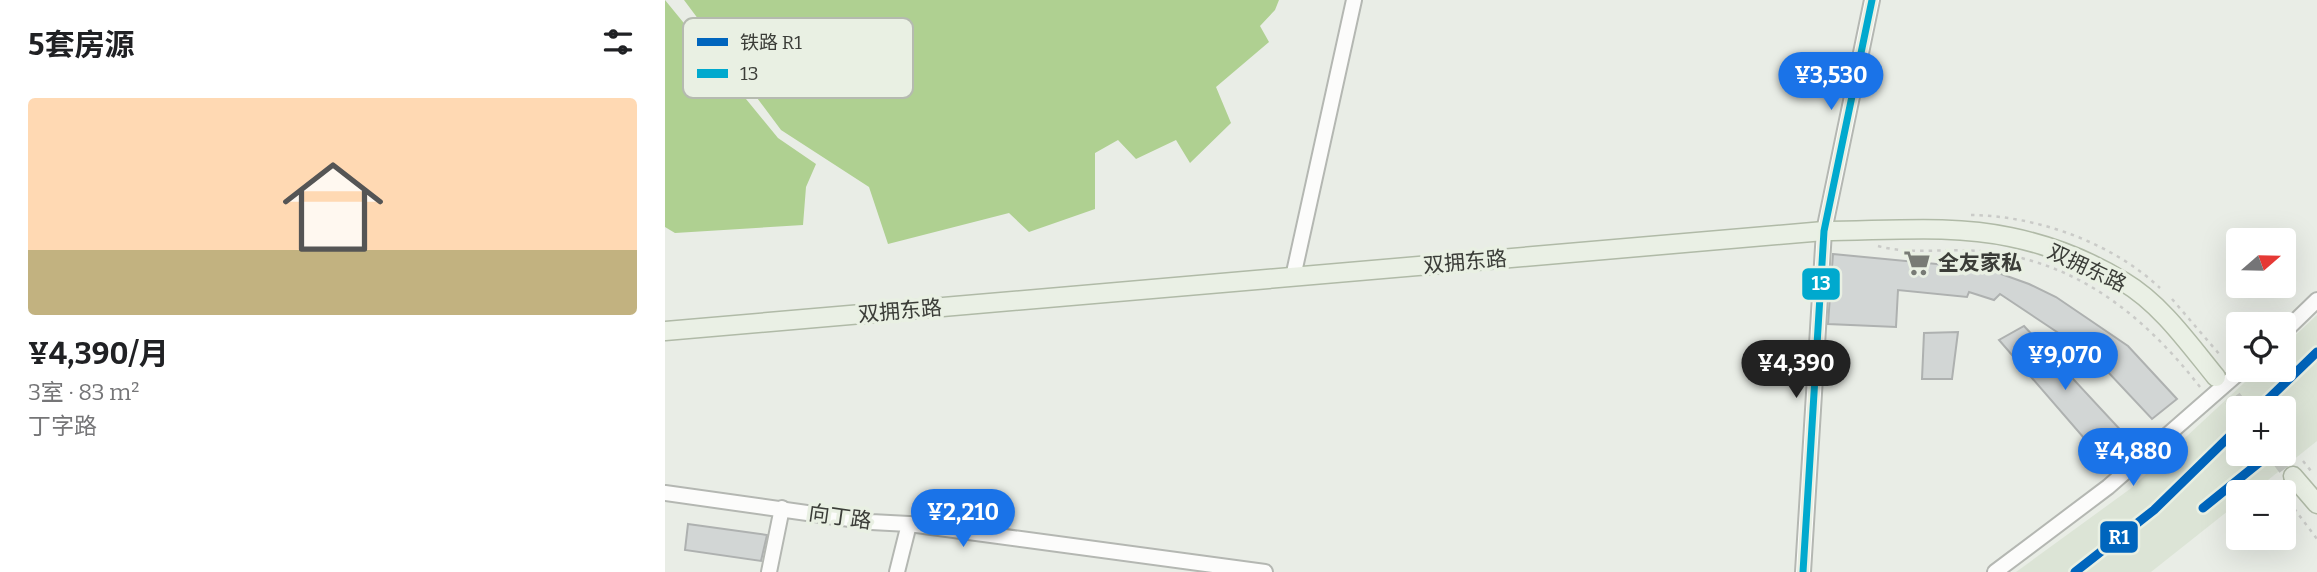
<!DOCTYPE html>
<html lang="zh">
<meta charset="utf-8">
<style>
body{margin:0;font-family:Bitter,"Noto Sans SC",serif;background:#f2f2f2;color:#202124;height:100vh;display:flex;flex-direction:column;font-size:26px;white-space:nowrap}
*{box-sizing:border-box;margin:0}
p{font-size:23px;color:#757577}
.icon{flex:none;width:38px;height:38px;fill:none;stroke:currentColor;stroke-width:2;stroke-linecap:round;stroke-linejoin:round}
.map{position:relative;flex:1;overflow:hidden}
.drawer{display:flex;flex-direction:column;background:#fff;width:665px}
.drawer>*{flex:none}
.needle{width:46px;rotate:70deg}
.buttons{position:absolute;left:1561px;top:228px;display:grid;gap:14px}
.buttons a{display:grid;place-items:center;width:70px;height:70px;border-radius:7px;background:#fff;box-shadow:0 7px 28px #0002;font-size:35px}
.price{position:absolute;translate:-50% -60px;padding:0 16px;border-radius:24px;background:#1a73e8;color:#fff;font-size:23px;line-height:46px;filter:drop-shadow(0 2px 4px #0008)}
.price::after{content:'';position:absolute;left:50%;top:42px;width:21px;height:16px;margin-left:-10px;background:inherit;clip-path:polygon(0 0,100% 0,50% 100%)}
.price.current{background:#222;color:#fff}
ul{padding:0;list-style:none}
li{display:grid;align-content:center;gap:14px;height:371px;padding:0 28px}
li+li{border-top:2px solid #e0e0e0}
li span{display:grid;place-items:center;height:217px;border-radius:7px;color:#555}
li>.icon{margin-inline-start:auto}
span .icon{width:126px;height:126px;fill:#fffc;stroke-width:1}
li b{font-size:30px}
h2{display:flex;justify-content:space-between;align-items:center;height:84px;padding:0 28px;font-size:30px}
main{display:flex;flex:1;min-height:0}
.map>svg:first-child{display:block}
</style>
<main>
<section class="drawer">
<h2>5套房源<svg class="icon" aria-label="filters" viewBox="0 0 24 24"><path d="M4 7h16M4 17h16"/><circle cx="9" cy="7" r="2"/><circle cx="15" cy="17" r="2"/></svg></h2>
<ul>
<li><span style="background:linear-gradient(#ffd9b3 70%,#c2b280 0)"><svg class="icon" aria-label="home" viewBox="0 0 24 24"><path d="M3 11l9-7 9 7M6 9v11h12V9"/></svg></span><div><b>¥4,390/月</b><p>3室 · 83 m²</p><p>丁字路</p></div></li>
</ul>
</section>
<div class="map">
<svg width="1652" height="572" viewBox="0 0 1652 572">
<rect width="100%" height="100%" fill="#e9ede6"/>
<!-- built -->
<path fill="#dce4d6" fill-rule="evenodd" d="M1652 315V441L1588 492H1573V503L1486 572H1351L1465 489 1594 369H1619V346ZM1573 408H1619V453H1573Z"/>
<!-- water -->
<g fill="#afd091">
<polygon points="0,0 113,138 151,164 141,187 138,225 10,233 0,227"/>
<polygon points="19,0 614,0 610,10 595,26 604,42 551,87 566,123 525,163 511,140 471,159 453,140 430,153 430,209 364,232 344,213 223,244 204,187 116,130"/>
</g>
<!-- building -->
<g fill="#d2d6d5" stroke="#aeb1b0" stroke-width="2">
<polygon points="1168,254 1313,268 1314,266 1364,284 1391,297 1463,346 1512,399 1487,419 1428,356 1335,294 1329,300 1304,292 1302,297 1233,290 1231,327 1163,324"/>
<polygon points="1359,326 1462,437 1438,460 1334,340"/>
<polygon points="1293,332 1287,379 1257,379 1259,333"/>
<polygon points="23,524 102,535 96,561 20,550"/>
</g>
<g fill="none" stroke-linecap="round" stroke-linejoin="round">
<!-- major-tunnel -->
<g stroke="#c6cac3" stroke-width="18" stroke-dasharray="18 9" stroke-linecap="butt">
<polyline points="1551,377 1575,408"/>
<polyline points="1611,453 1628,476"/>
</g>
<defs>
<g id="minor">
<polyline points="628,277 689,0"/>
<polyline points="1619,332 1652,300"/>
<polyline points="0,493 206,522 244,524 600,572"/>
<polyline points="104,572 117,508"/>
<polyline points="232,572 244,524"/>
<polyline points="1138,572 1159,231 1207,0"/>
<polyline points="1330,572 1443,487 1578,369"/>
</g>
<g id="major">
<path d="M0 331 1159 231C1220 231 1286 224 1345 237 1384 245 1425 261 1459 282 1496 304 1524 344 1551 377"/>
<polyline points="1628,476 1652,504"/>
</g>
</defs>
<!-- minor casing -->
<use href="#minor" stroke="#b4b7b2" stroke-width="18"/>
<!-- major casing -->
<use href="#major" stroke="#b0baa7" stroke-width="21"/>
<!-- path -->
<g stroke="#cacbc8" stroke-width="2.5" stroke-dasharray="3.5 5" stroke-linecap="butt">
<path d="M1306 215C1372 216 1446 242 1495 288"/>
<path d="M1213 246C1245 255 1282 248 1314 251 1409 259 1478 314 1535 387"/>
<polyline points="1507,299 1555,355"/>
<polyline points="1638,461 1646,471"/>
<polyline points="1611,484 1617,492"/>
<polyline points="1619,495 1652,539"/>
</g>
<!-- minor -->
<use href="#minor" stroke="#fcfcfb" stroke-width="14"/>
<!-- major -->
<use href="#major" stroke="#eaf0e5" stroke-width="18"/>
<defs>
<polyline id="bus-1" points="1138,572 1159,231 1207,0"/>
</defs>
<!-- bus-1 casing -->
<use href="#bus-1" stroke="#e9f0e3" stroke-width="12"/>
<!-- bus-1 -->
<use href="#bus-1" stroke="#00a9ce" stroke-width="7"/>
<defs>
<g id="rail-1">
<polyline points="1594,408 1652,352"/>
<polyline points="1538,508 1606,453"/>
<polyline points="1410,572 1489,510 1573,428"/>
</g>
</defs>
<!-- rail-1 casing -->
<use href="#rail-1" stroke="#e9f0e3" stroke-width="14"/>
<!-- rail-1 -->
<use href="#rail-1" stroke="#0065bd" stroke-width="9"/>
</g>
<!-- icons -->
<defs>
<symbol id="supermarket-bare" viewBox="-9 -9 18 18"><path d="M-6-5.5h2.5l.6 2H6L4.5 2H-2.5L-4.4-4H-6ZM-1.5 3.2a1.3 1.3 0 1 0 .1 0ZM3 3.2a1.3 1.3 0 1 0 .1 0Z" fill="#787b75" stroke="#e9f0e3" stroke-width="2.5" paint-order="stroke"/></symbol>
</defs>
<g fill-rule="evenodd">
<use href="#supermarket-bare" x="1233" y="244" width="38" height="38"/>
</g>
<g text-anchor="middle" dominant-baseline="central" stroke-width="7" stroke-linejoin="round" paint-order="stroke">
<!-- street labels -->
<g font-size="21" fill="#3b3d38" stroke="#e9f0e3">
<text transform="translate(800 262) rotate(-5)">双拥东路</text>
<text transform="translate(1422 268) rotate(25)">双拥东路</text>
<text transform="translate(235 311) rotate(-5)">双拥东路</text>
<text transform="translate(175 517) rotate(8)">向丁路</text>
</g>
<!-- poi labels -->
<g font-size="21" font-weight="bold" fill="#3b3d38" stroke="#e9f0e3" text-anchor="start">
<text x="1273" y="263">全友家私</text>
</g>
</g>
<!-- legend -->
<rect x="18" y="18" width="230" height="80" rx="10" fill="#e9f0e3" stroke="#b5bab0" stroke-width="2"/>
<rect x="32" y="38" width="31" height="8" fill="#0065bd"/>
<rect x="32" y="69" width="31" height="9" fill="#00a9ce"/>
<g font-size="19" fill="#3b3d38">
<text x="75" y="49">铁路 R1</text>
<text x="75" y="80">13</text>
</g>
<g stroke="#e9f0e3" stroke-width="2.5">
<rect x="1136" y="267" width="40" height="34" rx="7" fill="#00a9ce"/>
<rect x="1434" y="520" width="40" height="34" rx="7" fill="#0065bd"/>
</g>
<g font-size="19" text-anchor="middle" font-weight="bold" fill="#fff">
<text x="1156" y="290">13</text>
<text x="1454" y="544">R1</text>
</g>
</svg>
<div class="buttons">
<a><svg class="needle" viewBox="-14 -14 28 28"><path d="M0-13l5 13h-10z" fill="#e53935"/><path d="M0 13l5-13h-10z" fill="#757577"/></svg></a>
<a><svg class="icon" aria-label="locate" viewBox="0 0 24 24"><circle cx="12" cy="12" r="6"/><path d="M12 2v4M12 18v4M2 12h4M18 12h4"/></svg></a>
<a>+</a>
<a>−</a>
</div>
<b class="price" style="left:1166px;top:112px">¥3,530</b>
<b class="price" style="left:1400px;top:392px">¥9,070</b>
<b class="price current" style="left:1131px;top:400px">¥4,390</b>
<b class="price" style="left:1468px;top:488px">¥4,880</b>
<b class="price" style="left:298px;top:549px">¥2,210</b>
</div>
</main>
